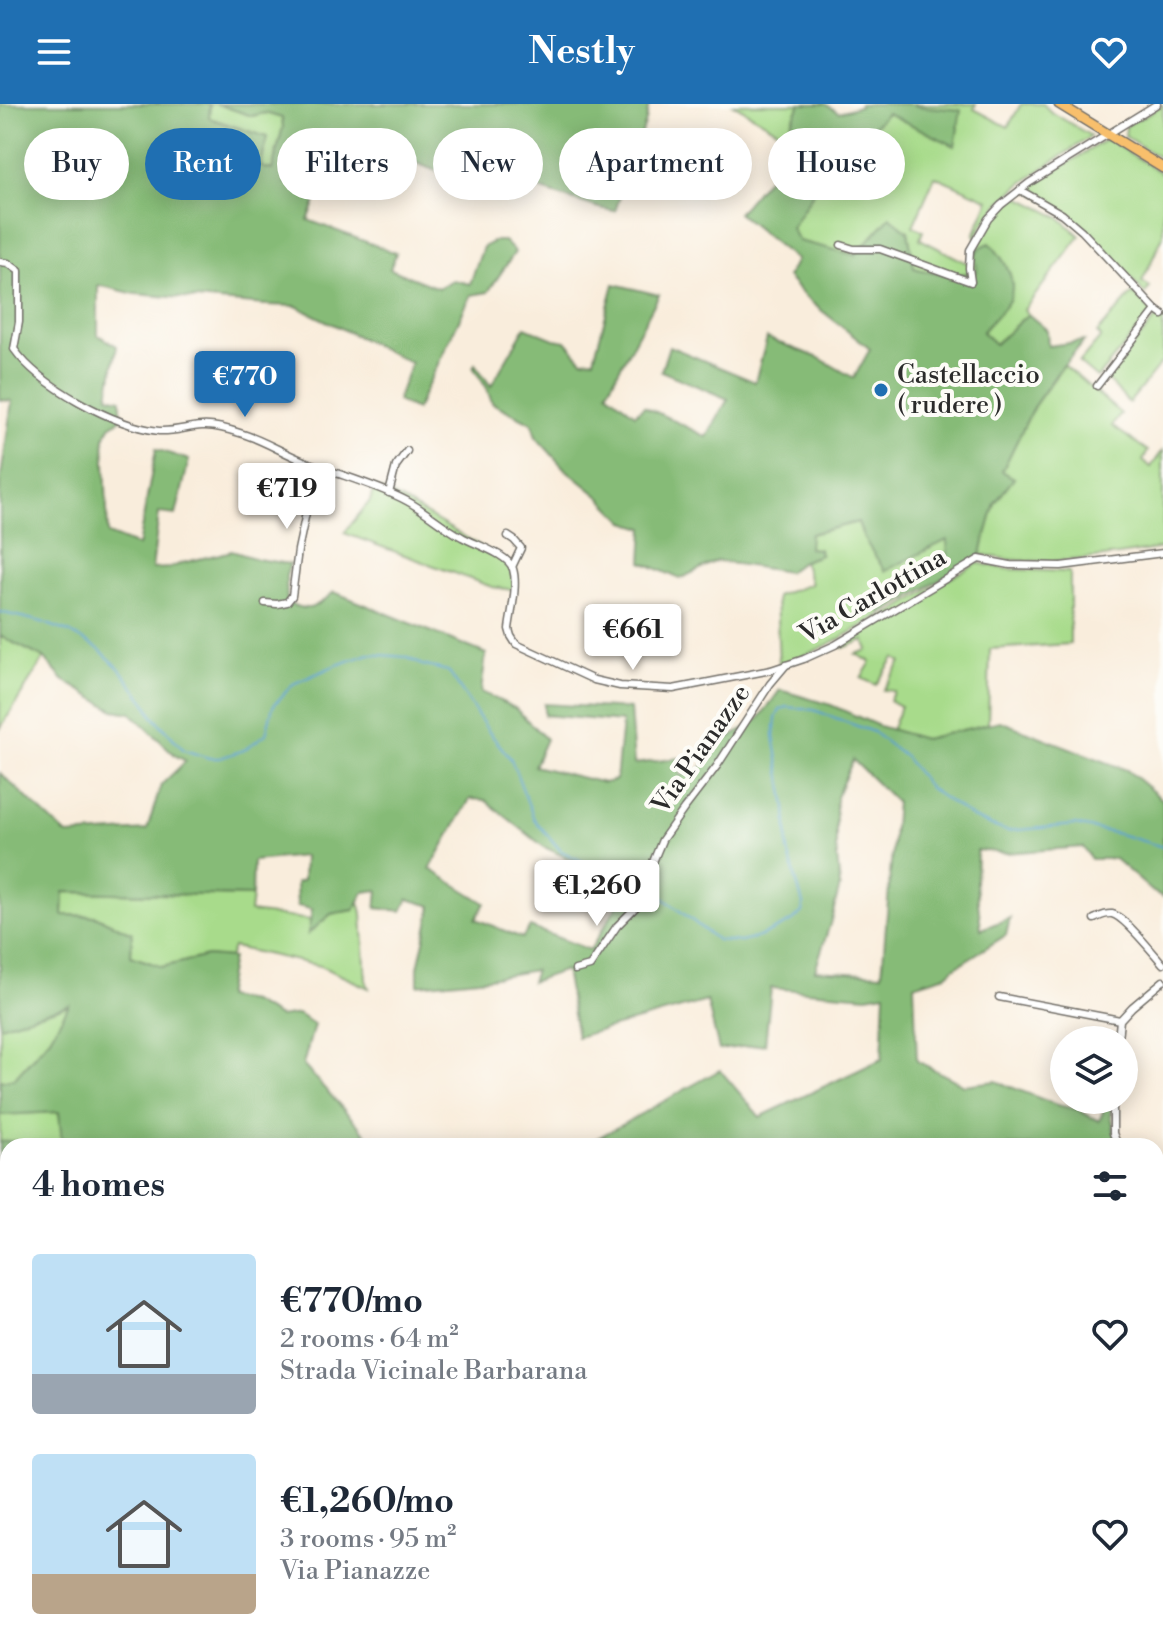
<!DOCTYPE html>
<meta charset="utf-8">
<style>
body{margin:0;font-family:"Libre Bodoni",serif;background:#f6f6f7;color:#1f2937;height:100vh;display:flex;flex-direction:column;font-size:30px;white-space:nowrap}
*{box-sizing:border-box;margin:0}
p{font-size:26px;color:#747a83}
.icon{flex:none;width:44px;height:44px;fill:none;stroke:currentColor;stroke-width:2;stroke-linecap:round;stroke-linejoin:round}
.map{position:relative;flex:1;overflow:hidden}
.details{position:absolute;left:0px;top:1034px;width:1164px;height:514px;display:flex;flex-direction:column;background:#fff;border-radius:24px 24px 0 0;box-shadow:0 4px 20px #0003}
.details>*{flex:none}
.banner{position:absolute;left:24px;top:24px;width:1116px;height:72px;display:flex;gap:16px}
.buttons{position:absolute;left:1050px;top:922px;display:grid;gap:16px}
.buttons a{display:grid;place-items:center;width:88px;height:88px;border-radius:50%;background:#fff;box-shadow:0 4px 20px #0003;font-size:40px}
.price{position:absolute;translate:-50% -68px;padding:0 18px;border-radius:8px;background:#fff;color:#222;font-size:26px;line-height:52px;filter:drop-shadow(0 2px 4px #0008)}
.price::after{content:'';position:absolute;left:50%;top:48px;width:24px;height:18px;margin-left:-12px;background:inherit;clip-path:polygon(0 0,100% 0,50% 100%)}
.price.current{background:#1f6fb2;color:#fff}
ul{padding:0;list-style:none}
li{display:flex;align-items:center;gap:24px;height:200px;padding:0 32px}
li span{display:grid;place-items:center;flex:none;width:224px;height:160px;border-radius:8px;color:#555}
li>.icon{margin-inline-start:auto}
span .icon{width:96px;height:96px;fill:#fffc;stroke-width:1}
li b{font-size:34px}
h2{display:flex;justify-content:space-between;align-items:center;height:96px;padding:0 32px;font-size:34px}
.tag{padding:0 28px;border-radius:36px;background:#fff;box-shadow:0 4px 20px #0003;font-size:28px;line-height:72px}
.tag.current{background:#1f6fb2;color:#fff}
header{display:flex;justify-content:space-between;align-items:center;height:104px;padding:0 32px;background:#1f6fb2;color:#fff;font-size:36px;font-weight:700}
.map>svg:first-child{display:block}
</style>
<header><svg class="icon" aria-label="menu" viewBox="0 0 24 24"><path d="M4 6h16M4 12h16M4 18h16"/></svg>Nestly<svg class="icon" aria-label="heart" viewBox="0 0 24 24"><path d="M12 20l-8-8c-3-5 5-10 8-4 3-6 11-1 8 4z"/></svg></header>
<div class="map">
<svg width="1163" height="1547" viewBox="0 0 1163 1547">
<rect width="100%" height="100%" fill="#fdfcf7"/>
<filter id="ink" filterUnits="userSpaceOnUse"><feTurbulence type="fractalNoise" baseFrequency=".0125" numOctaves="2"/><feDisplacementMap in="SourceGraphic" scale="16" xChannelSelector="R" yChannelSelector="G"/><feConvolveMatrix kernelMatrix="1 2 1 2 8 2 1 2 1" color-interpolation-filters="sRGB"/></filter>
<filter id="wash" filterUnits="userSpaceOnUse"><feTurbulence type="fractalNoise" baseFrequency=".006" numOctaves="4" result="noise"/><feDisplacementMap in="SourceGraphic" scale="32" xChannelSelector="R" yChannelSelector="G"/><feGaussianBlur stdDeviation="1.8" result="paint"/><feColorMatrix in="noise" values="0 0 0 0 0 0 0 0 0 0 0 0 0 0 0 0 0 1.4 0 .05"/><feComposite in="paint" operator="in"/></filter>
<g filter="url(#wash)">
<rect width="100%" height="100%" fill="#f9eddc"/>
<!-- green -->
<g fill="#a8db8b" stroke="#6a835b" stroke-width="2">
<polygon points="210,0 217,0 252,12 265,9 282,14 283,23 272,66 261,64 209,14"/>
<polygon points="733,0 800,0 786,31"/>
<path d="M915 0H976L974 5 1008 23 1021 0H1043L1050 7 1091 32C1048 63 1001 84 976 133L974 131 989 96 935 72 913 122 923 127 920 135 965 158H970C982 131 993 110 1017 92L1059 113 1080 132 1024 206 1028 210 995 240 981 227 1009 196 977 167C954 173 937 171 914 164L908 127 855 151 798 137 791 124 826 68 887 9 916 2Z"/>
<polygon points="1163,1 1163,56 1125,32 1126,22"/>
<polygon points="1107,35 1163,70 1163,132 1142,178 1150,183 1145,190 1086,125 1064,107 1026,85"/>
<polygon points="1133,189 1153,208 1097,274 1079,259 1101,233 1097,229"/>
<polygon points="1158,211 1163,215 1163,257 1129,299 1106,275"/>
<path d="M1064 261 1121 310 1112 322 1148 347 1143 357 1151 363 1163 346V444C1116 452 1065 460 1016 456 1006 456 995 453 985 451L980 452 995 399 1014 374 1002 367 1034 302Z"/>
<polygon points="374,383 389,389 510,459 514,486 492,483 344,429 370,397"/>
<path d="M858 418 864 435H948V452L880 501 882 510C849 531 816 549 779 560L776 492 811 480 803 457 820 451 809 444V430Z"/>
<polygon points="978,459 1006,465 1070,468 1070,540 990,545 988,620 924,635 891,626 901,602 889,597 894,587 883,586 901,558 894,554 876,581 861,574 871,558 856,550 868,546 864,536 843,544 840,540 940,479"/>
<polygon points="0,532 44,554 0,625"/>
<polygon points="64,788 252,792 250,808 311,816 308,829 331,810 354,806 359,798 362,809 366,876 369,884 320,862 233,843 229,854 207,852 162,863 131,852 132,829 95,812 63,811"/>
<polygon points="70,900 50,934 14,974 0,977 0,922"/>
<polygon points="59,1008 63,1039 0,1037 0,1011"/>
<polygon points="0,1072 8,1073 8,1260 0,1260"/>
<polygon points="108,1540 279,1540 303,1547 108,1547"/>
<polygon points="348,1540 475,1540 474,1547 348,1547"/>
<rect x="678" y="1540" width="84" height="7"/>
</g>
<!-- forest -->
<g fill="#86bb77" stroke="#587351" stroke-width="2" fill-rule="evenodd">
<path d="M0 0H210L209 14 267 33 261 63 272 66 283 23 282 14 265 9 252 12 217 0H649L646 17 615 107 599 104 536 84 501 83 489 71 436 67 389 48 347 64 326 42 308 36 285 79 318 93 308 116 396 149 390 165 438 184 453 176 470 180 483 143 494 137H504L515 148 488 188 471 191 416 306 397 297 411 259 296 202 266 201 135 190 98 181V231L117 242 108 292 121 295V315L110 322 104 334 108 430 138 442 156 345 189 356 176 411 159 409 152 465 170 464 182 459 232 447 257 455 290 460 286 472 287 498C310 510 316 503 334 488L486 550 481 588 515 604 546 635 534 662 604 679 616 676 622 618 544 611V600L630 605 634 660 681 654 680 672 698 667 720 640 758 616 780 586 831 601 879 622 924 635 1000 617 1127 666 1163 696V793L1153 788 1115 755H1091L1083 743 1006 749 977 746 976 780 981 825 1010 814 1006 831 954 864 946 871 914 881 917 957 964 981 996 977 1057 1001 1076 1005 1099 1017 1105 1003H1110L1117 1042H576L585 1041 720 966 760 1013 882 955 885 889 867 892 771 884 765 940 719 946 707 897 577 933 565 866 531 878 535 866 489 874 418 881V863L432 802 408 795 402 807 376 804 378 786 364 788 354 806 331 810 308 830 312 805 297 802 296 779 303 776 304 752 253 757 252 792 64 788 63 811 95 812 132 829 131 852 162 863 207 852 232 854 225 893 251 898 279 913 298 910 314 921 303 961 377 1042H8V1073L0 1072V1037L62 1039 59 1008 0 1011V977L15 974 50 934 69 901 0 922V669L67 731 147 726 161 681 186 657 176 652 131 609 114 606 63 576 44 554 0 532V379L12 297 0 296ZM853 656 896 698 882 870 815 866 830 820 840 782 836 743V693ZM470 695 485 696 544 743 628 783 590 846 530 823 522 834 476 815 485 799 430 765Z"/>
<path d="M800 0H825L839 8 859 2 860 0H915L916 2 961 6 955 42 887 9 862 34 860 66 826 68 791 124 798 137 855 151 890 113 908 127 914 164C937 171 954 173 977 167 975 150 973 145 990 139 1003 154 1020 177 1008 198 1001 209 989 218 982 228L995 240 1028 210 1047 226 1048 242 1084 237 1057 269 1034 302 1002 367 1014 374 995 399 980 452 882 510 879 502 948 452 947 436 885 467 864 435 858 418 810 430 809 444 819 445 820 451 803 457 788 468 716 457 680 475 642 458 644 424 625 418 601 394 564 364 536 333 532 319 492 299 487 285 473 263 475 260 491 282 525 223 554 235 566 237 582 256 594 255 614 180 659 191 607 288 635 310 644 302 707 333 728 295 661 267 669 242 755 278 767 234 819 254 854 274 870 245 806 194 787 173 796 156 738 109 792 45 786 31Z"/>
<polygon points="1163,1153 1163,1547 1074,1547 1077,1540 1156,1540 1156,1158"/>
<rect x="0" y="1260" width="8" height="175"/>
<polygon points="279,1540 348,1540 348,1547 303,1547"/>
<polygon points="475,1540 678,1540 678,1547 474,1547"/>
<polygon points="762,1540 1012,1540 1010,1547 762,1547"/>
</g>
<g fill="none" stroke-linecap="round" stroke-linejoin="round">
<!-- stream -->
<g stroke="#5aa1d0" stroke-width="2">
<polyline points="0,508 42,518 71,529 99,545 119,564 146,599 152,611 184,646 209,654 220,654 244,646 266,630 273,602 293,580 334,562 369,550 406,553 422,561 448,567 489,628 511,655 534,715 561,747 617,774 643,784"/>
<polyline points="649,786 657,789 717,836 741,838 759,833 793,817 802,808 803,800 788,747 786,703 774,632 776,614 780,606 787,603 814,606 873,628 905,653 929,684 973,714 992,722 1007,727 1075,721 1119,730 1163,743"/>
</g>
</g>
</g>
<g filter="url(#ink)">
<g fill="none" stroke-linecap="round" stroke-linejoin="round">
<defs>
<g id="street">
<polyline points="1020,86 1062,110 1082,127 1156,206 1163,211"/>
<polyline points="841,141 854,145 880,145 971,178 969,164 970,146 988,115 1001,101 1029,79 1157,0"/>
<path d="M0 158 8 159 19 167V218L14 245C40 282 114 322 159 327 174 328 187 323 202 322 214 321 231 326 243 330 265 337 283 349 304 357 338 371 375 380 407 397 426 407 443 423 462 433 476 441 508 450 513 465 518 481 511 509 509 525L511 532 516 540 594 576 620 582 673 585 771 566 804 555 835 541 979 455 1010 461 1061 462 1163 449"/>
<polyline points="1097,282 1156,206"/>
<polyline points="389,389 396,362 407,347"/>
<polyline points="508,432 514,436 521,444 512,463"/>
<polyline points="265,499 277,500 287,498 292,492 298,446 316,362"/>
<path d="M1094 815C1099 813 1105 809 1112 810 1124 812 1153 849 1163 860"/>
<polyline points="575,866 590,862 617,822 638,801 648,778 653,758 662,736 684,705 717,662 770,580 786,561"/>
<polyline points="999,893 1120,916"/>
<polyline points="1118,936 1120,916 1132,903 1163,877"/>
<polyline points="1113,996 1113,1029 1118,1042"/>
</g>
<polyline id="primary" points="1059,0 1163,64"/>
</defs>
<!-- street casing -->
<use href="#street" stroke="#736f69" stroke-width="9"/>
<!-- primary casing -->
<use href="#primary" stroke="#736f69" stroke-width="12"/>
<!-- street -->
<use href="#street" stroke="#fff" stroke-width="6"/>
<!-- primary -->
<use href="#primary" stroke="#f8bf6c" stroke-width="9"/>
</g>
</g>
<!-- markers -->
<circle fill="#1f6fb2" stroke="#fdfcf7" stroke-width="3" cx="881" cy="286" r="8"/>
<g text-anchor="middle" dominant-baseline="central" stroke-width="8" stroke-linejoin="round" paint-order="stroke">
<!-- poi labels -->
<g font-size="26" fill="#2b2b2b" stroke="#fdfcf7" text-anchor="start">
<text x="897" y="271">Castellaccio<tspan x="897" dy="30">( rudere )</tspan></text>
</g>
<!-- street labels -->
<g font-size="26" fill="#2b2b2b" stroke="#fdfcf7">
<text transform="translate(873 492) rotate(-30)">Via Carlottina</text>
<text transform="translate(701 645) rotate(-55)">Via Pianazze</text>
</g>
</g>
</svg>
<div class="buttons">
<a><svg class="icon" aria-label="layers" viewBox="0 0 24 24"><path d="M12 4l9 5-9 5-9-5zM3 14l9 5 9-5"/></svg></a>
</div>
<b class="price current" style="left:245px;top:315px">€770</b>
<b class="price" style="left:287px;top:427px">€719</b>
<b class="price" style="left:633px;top:568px">€661</b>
<b class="price" style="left:597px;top:824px">€1,260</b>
<div class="banner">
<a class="tag">Buy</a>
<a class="tag current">Rent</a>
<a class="tag">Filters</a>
<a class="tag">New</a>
<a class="tag">Apartment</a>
<a class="tag">House</a>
</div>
<section class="details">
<h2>4 homes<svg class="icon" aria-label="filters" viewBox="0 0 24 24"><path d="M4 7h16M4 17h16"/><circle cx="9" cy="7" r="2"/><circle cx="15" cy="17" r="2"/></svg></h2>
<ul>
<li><span style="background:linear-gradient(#bfe0f5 75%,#9aa5b1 0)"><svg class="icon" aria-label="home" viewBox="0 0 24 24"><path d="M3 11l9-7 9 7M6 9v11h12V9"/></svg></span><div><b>€770/mo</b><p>2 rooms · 64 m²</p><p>Strada Vicinale Barbarana</p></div><svg class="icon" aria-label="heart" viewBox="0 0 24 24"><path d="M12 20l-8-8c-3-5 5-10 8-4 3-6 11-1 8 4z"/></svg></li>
<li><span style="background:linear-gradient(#bfe0f5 75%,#b9a48a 0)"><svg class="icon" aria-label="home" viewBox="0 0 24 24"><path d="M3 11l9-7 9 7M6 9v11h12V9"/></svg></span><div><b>€1,260/mo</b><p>3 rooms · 95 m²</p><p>Via Pianazze</p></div><svg class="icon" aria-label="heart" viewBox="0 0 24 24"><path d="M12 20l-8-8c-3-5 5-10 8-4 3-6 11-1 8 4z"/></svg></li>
</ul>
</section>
</div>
